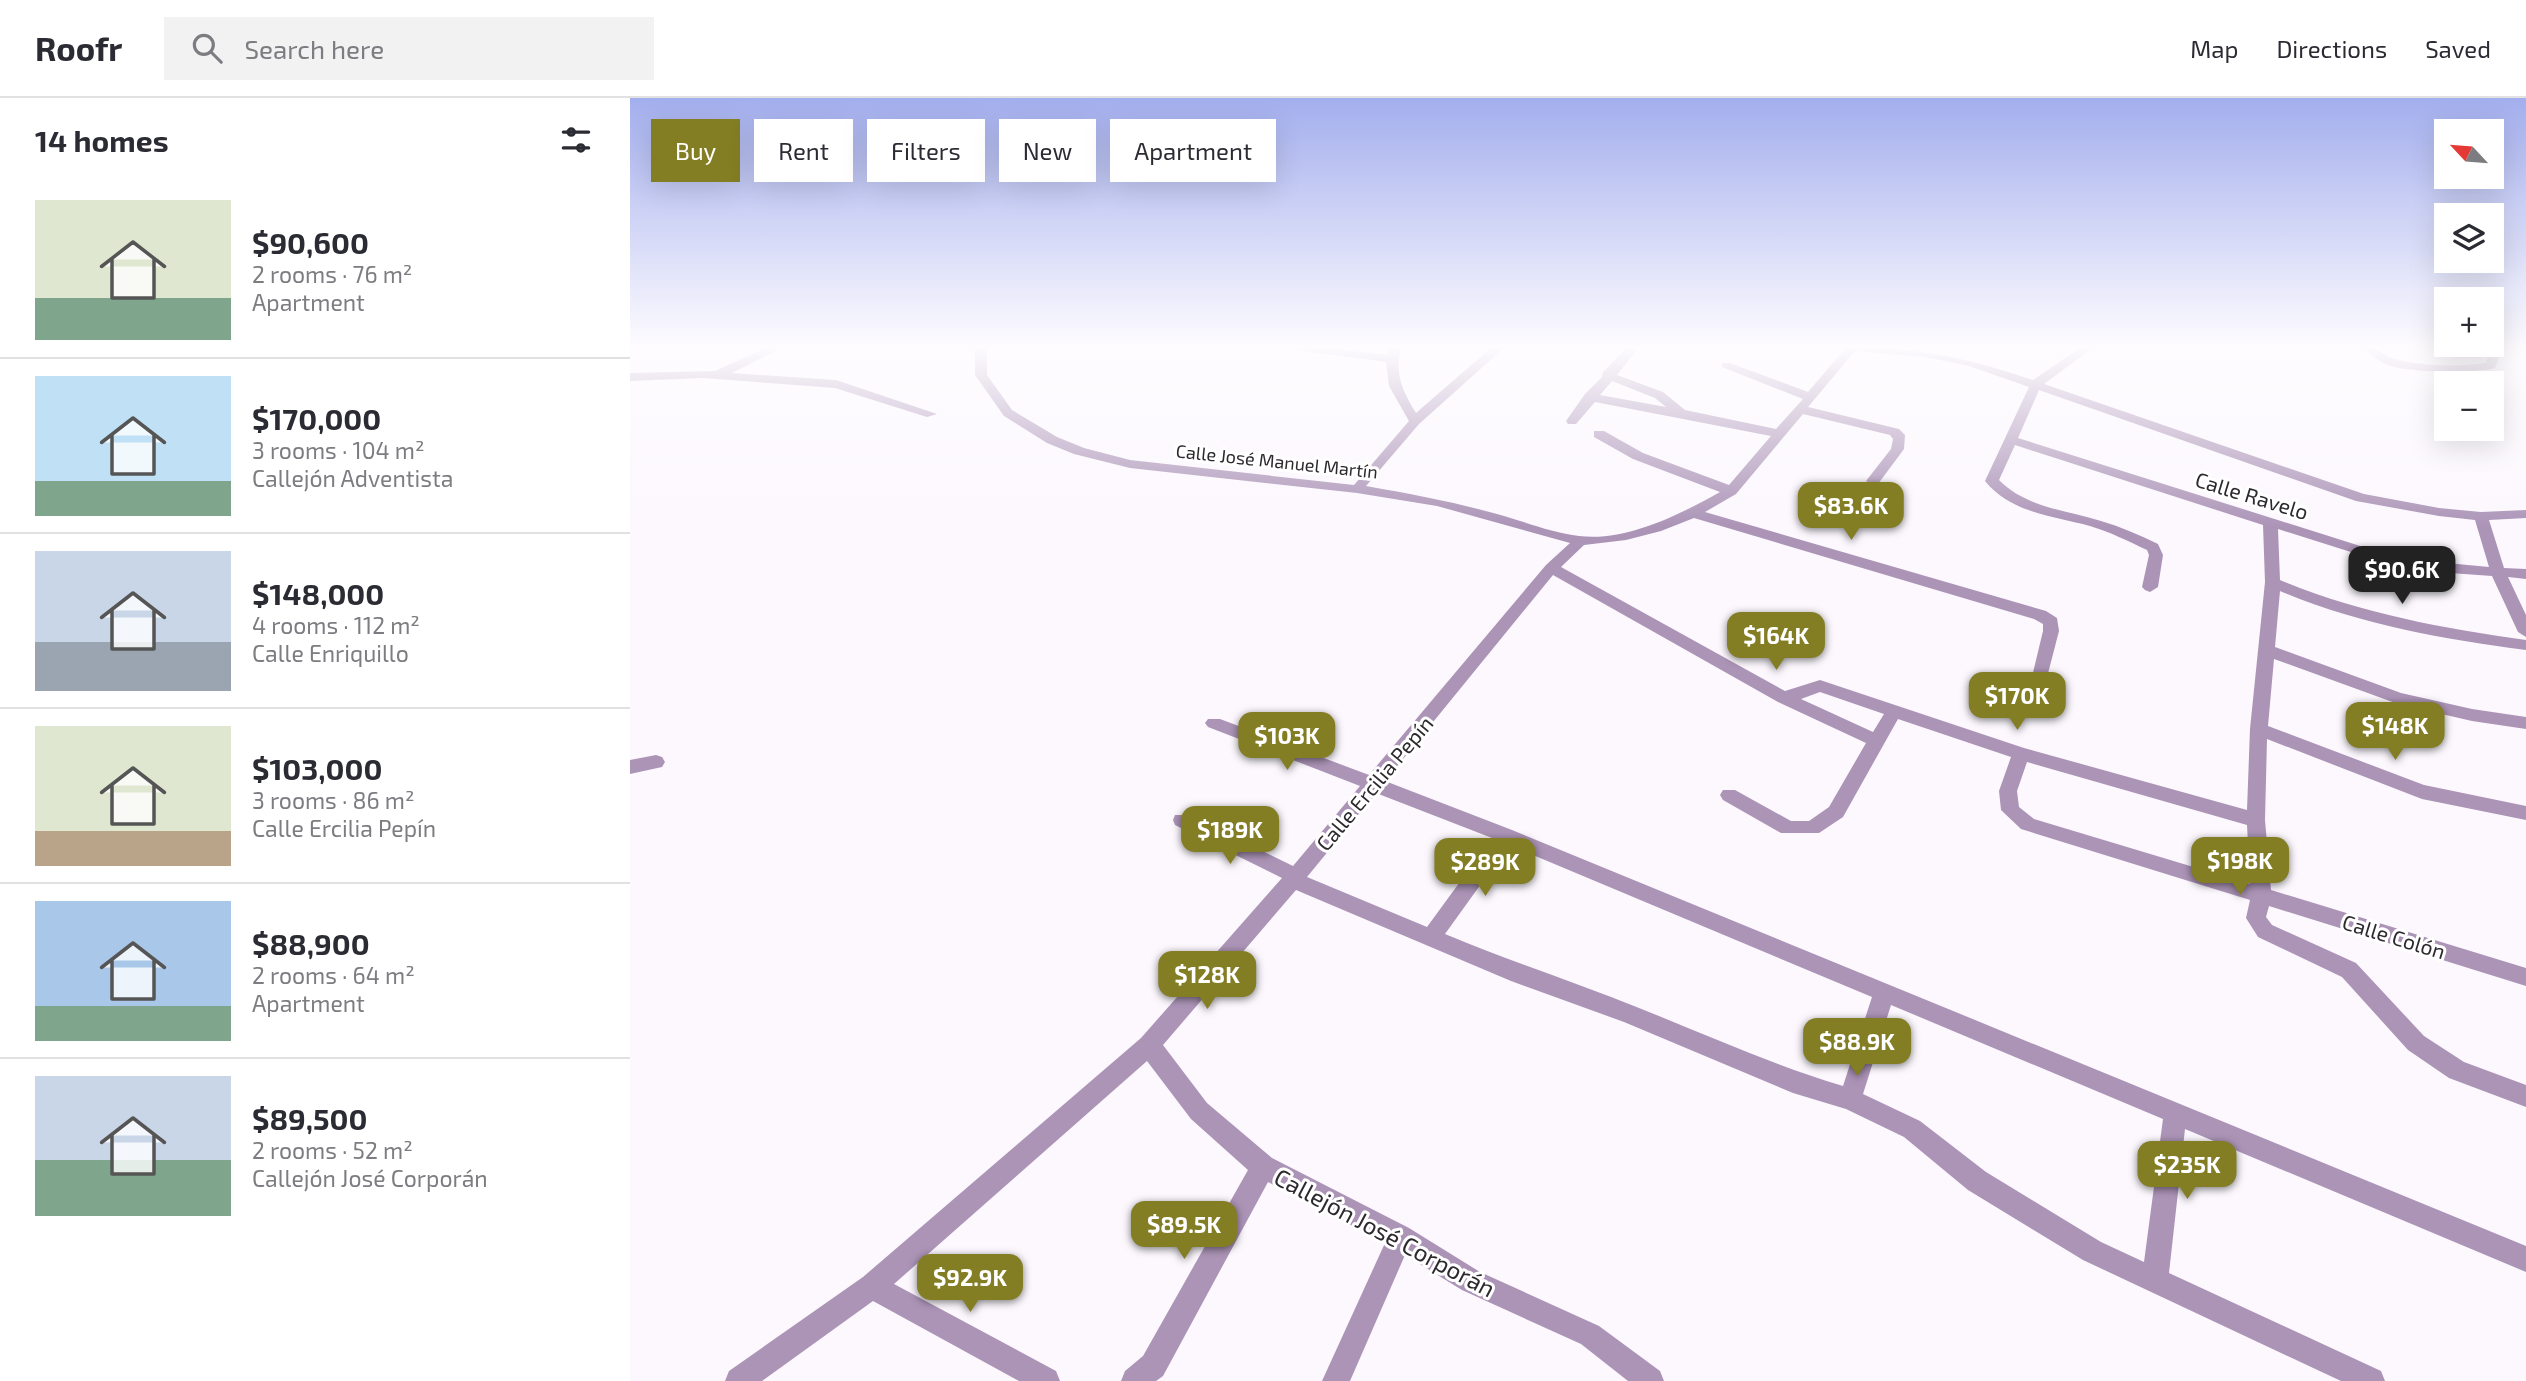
<!DOCTYPE html>
<meta charset="utf-8">
<style>
body{margin:0;font-family:"Exo 2",sans-serif;background:#f2f2f3;color:#2b2b33;height:100vh;display:flex;flex-direction:column;font-size:26px;white-space:nowrap}
*{box-sizing:border-box;margin:0}
p{font-size:23px;color:#7c7c81}
.icon{flex:none;width:38px;height:38px;fill:none;stroke:currentColor;stroke-width:2;stroke-linecap:round;stroke-linejoin:round}
.map{position:relative;flex:1;overflow:hidden}
.panel{display:flex;flex-direction:column;background:#fff;width:630px}
.panel>*{flex:none}
.guide{position:absolute;left:21px;top:21px;width:665px;height:63px;display:flex;gap:14px}
.needle{width:46px;rotate:296deg}
.buttons{position:absolute;left:1804px;top:21px;display:grid;gap:14px}
.buttons a{display:grid;place-items:center;width:70px;height:70px;border-radius:0px;background:#fff;box-shadow:0 7px 28px #0002;font-size:35px}
.price{position:absolute;translate:-50% -60px;padding:0 16px;border-radius:14px;background:#837d24;color:#fff;font-size:23px;line-height:46px;filter:drop-shadow(0 2px 4px #0008)}
.price::after{content:'';position:absolute;left:50%;top:42px;width:21px;height:16px;margin-left:-10px;background:inherit;clip-path:polygon(0 0,100% 0,50% 100%)}
.price.current{background:#222;color:#fff}
ul{padding:0;list-style:none}
li{display:flex;align-items:center;gap:21px;height:175px;padding:0 35px}
li+li{border-top:2px solid #e1e1e2}
li span{display:grid;place-items:center;flex:none;width:196px;height:140px;border-radius:0px;color:#555}
li>.icon{margin-inline-start:auto}
span .icon{width:84px;height:84px;fill:#fffc;stroke-width:1}
li b{font-size:30px}
h2{display:flex;justify-content:space-between;align-items:center;height:84px;padding:0 35px;font-size:30px}
.pill{padding:0 24px;border-radius:0px;background:#fff;box-shadow:0 7px 28px #0002;font-size:24px;line-height:63px}
.pill.current{background:#837d24;color:#fff}
header{display:flex;align-items:center;gap:42px;box-sizing:border-box;height:98px;padding:0 35px;background:#fff;border-bottom:2px solid #e1e1e2}
header strong{font-size:33px}
nav{display:flex;gap:38px;margin-inline-start:auto;font-size:24px}
.search{width:490px;height:63px;background:#f2f2f3;display:flex;align-items:center;gap:18px;box-sizing:border-box;padding:0 24px;border-radius:0px;color:#7c7c81;font-size:26px}
main{display:flex;flex:1;min-height:0}
.map>svg:first-child{display:block}
</style>
<header>
<strong>Roofr</strong>
<div class="search"><svg class="icon" aria-label="search" viewBox="0 0 24 24"><circle cx="10" cy="10" r="6"/><path d="M15 15l6 6"/></svg>Search here</div>
<nav><a>Map</a><a>Directions</a><a>Saved</a></nav>
</header>
<main>
<section class="panel">
<h2>14 homes<svg class="icon" aria-label="filters" viewBox="0 0 24 24"><path d="M4 7h16M4 17h16"/><circle cx="9" cy="7" r="2"/><circle cx="15" cy="17" r="2"/></svg></h2>
<ul>
<li><span style="background:linear-gradient(#dfe7d0 70%,#7fa58c 0)"><svg class="icon" aria-label="home" viewBox="0 0 24 24"><path d="M3 11l9-7 9 7M6 9v11h12V9"/></svg></span><div><b>$90,600</b><p>2 rooms · 76 m²</p><p>Apartment</p></div></li>
<li><span style="background:linear-gradient(#bfe0f5 75%,#7fa58c 0)"><svg class="icon" aria-label="home" viewBox="0 0 24 24"><path d="M3 11l9-7 9 7M6 9v11h12V9"/></svg></span><div><b>$170,000</b><p>3 rooms · 104 m²</p><p>Callejón Adventista</p></div></li>
<li><span style="background:linear-gradient(#c9d6e8 65%,#9aa5b1 0)"><svg class="icon" aria-label="home" viewBox="0 0 24 24"><path d="M3 11l9-7 9 7M6 9v11h12V9"/></svg></span><div><b>$148,000</b><p>4 rooms · 112 m²</p><p>Calle Enriquillo</p></div></li>
<li><span style="background:linear-gradient(#dfe7d0 75%,#b9a48a 0)"><svg class="icon" aria-label="home" viewBox="0 0 24 24"><path d="M3 11l9-7 9 7M6 9v11h12V9"/></svg></span><div><b>$103,000</b><p>3 rooms · 86 m²</p><p>Calle Ercilia Pepín</p></div></li>
<li><span style="background:linear-gradient(#a9c7e8 75%,#7fa58c 0)"><svg class="icon" aria-label="home" viewBox="0 0 24 24"><path d="M3 11l9-7 9 7M6 9v11h12V9"/></svg></span><div><b>$88,900</b><p>2 rooms · 64 m²</p><p>Apartment</p></div></li>
<li><span style="background:linear-gradient(#c9d6e8 60%,#7fa58c 0)"><svg class="icon" aria-label="home" viewBox="0 0 24 24"><path d="M3 11l9-7 9 7M6 9v11h12V9"/></svg></span><div><b>$89,500</b><p>2 rooms · 52 m²</p><p>Callejón José Corporán</p></div></li>
</ul>
</section>
<div class="map">
<svg width="1896" height="1283" viewBox="0 0 1896 1283">
<rect width="100%" height="100%" fill="#fcf8fe"/>
<g fill="none" stroke-linecap="round" stroke-linejoin="round">
<!-- minor -->
<g fill="#ac94b7" fill-rule="evenodd">
<polygon points="138,249 153,249 102,275 206,282 307,316 297,319 205,290 73,280 0,283 0,275 85,273"/>
<path d="M345 249H357V277L382 312 427 339 454 350 500 362 724 387 779 323 759 288 756 264 666 252 660 249H692L757 257 760 249H772C763 274 773 294 786 315L862 249H875L789 326 736 388C781 396 824 404 867 416 893 423 922 435 949 438 996 444 1051 416 1090 394L1003 361 964 339V333H974L1013 355 1099 387 1141 338 965 304 946 326H938L936 323 955 296 972 279 973 274 996 251 1000 250 1006 253 987 277 1033 294 1055 312 1146 331 1173 301 1092 269V265H1100L1178 294 1214 252 1208 249C1284 249 1332 258 1403 282L1451 249H1464L1414 286 1734 396 1809 410 1851 414 1896 412V420L1859 422 1874 470 1896 471V481L1878 479 1896 517V539L1888 534 1862 478 1806 474 1743 461 1648 431 1650 482C1729 515 1811 530 1896 542V552C1812 541 1728 526 1650 493L1645 549 1771 595 1842 611 1896 619V631L1842 623 1768 606 1644 561 1638 628 1794 687 1896 708V722L1792 701 1637 641 1635 722 1641 792 1896 870V888L1639 808 1636 819 1642 827 1726 865 1794 938 1834 964 1896 987V1009L1819 980 1778 952 1712 879 1628 839 1616 820 1620 802 1391 731 1371 712 1369 693 1381 659 1268 621 1213 719 1189 735H1151L1093 702 1090 697 1093 692H1105L1161 723H1179L1199 709 1236 645 1148 604 923 477 755 683 882 732 1896 1148V1174L1555 1031 1539 1175 1751 1273 1755 1283H1711L1453 1162 1338 1092 1274 1039 1216 1011 1163 995 994 924 881 883 666 792 533 947 577 1005 642 1060 779 1130 850 1174 969 1228 1030 1273 1034 1283H998L951 1246 832 1192 775 1157 720 1283H692L755 1145 638 1084 533 1278 526 1283H491L495 1273 513 1258 618 1072 561 1021 517 963 264 1186 426 1273 430 1283H389L243 1203 132 1283H95L99 1273 233 1179 511 940 652 780 545 727 543 722 545 717H559L663 768 730 688 578 629 575 625 578 621H590L739 677 916 467 940 445 807 408 727 395 500 370 444 356 417 345 374 318 345 277ZM1225 253 1295 259 1339 268 1399 289 1355 383C1381 415 1423 418 1460 428 1480 434 1498 443 1517 452L1519 457 1512 489 1515 492 1520 494 1528 489 1533 457 1528 446C1510 437 1491 429 1471 423 1436 412 1397 410 1369 382L1385 347 1633 427 1635 484 1620 631 1617 712 1394 650 1190 582 1155 593 931 469 954 447 996 442 1031 433 1064 420 1404 521 1413 526V533L1401 583 1409 589 1415 587 1429 533 1427 520 1416 513 1075 414 1106 396 1173 316 1260 337 1263 341 1261 351 1236 383 1243 387 1248 386 1274 351 1275 337 1269 331 1178 309ZM982 283 1025 300 1036 309 970 297ZM1409 292 1726 403 1809 418 1845 422 1859 469 1806 464 1746 453 1388 340ZM1190 594 1254 616 1243 634 1171 601ZM1397 664 1617 727 1620 786 1404 721 1389 709 1387 693ZM746 695 862 740 797 829 677 779ZM879 747 1242 899 1213 988C1143 967 1077 937 1009 910 945 884 879 863 815 836ZM1261 907 1533 1021 1514 1164 1471 1144 1356 1074 1290 1023 1233 996Z"/>
<path d="M1733 249C1749 249 1754 259 1768 262 1795 268 1829 269 1856 265L1858 258 1851 249H1863L1870 258 1865 270C1842 276 1776 275 1755 266 1747 262 1739 255 1733 249Z"/>
<polygon points="26,657 32,659 35,664 32,669 0,676 0,662"/>
</g>
</g>
<!-- sky -->
<linearGradient id="sky" x2="0" y2="1"><stop stop-color="#a3aeed"/><stop offset="0.58" stop-color="#fefcff"/><stop offset="1" stop-color="#fefcff" stop-opacity="0"/></linearGradient>
<rect width="1896" height="429" fill="url(#sky)"/>
<g text-anchor="middle" dominant-baseline="central" stroke-width="6" stroke-linejoin="round" paint-order="stroke">
<!-- far-street labels -->
<g font-size="18" fill="#2d2a2e" stroke="#fff">
<text transform="translate(647 363) rotate(6)">Calle José Manuel Martín</text>
</g>
<!-- street labels -->
<g font-size="21" fill="#2d2a2e" stroke="#fff">
<text transform="translate(1622 397) rotate(17)">Calle Ravelo</text>
<text transform="translate(744 685) rotate(-50)">Calle Ercilia Pepín</text>
<text transform="translate(1764 838) rotate(17)">Calle Colón</text>
</g>
<!-- near-street labels -->
<g font-size="24" fill="#2d2a2e" stroke="#fff">
<text transform="translate(755 1134) rotate(28)">Callejón José Corporán</text>
</g>
</g>
</svg>
<div class="buttons">
<a><svg class="needle" viewBox="-14 -14 28 28"><path d="M0-13l5 13h-10z" fill="#e53935"/><path d="M0 13l5-13h-10z" fill="#7c7c81"/></svg></a>
<a><svg class="icon" aria-label="layers" viewBox="0 0 24 24"><path d="M12 4l9 5-9 5-9-5zM3 14l9 5 9-5"/></svg></a>
<a>+</a>
<a>−</a>
</div>
<b class="price" style="left:1221px;top:444px">$83.6K</b>
<b class="price current" style="left:1772px;top:508px">$90.6K</b>
<b class="price" style="left:1146px;top:574px">$164K</b>
<b class="price" style="left:1387px;top:634px">$170K</b>
<b class="price" style="left:1765px;top:664px">$148K</b>
<b class="price" style="left:657px;top:674px">$103K</b>
<b class="price" style="left:600px;top:768px">$189K</b>
<b class="price" style="left:1610px;top:799px">$198K</b>
<b class="price" style="left:855px;top:800px">$289K</b>
<b class="price" style="left:577px;top:913px">$128K</b>
<b class="price" style="left:1227px;top:980px">$88.9K</b>
<b class="price" style="left:1557px;top:1103px">$235K</b>
<b class="price" style="left:554px;top:1163px">$89.5K</b>
<b class="price" style="left:340px;top:1216px">$92.9K</b>
<div class="guide">
<a class="pill current">Buy</a>
<a class="pill">Rent</a>
<a class="pill">Filters</a>
<a class="pill">New</a>
<a class="pill">Apartment</a>
</div>
</div>
</main>
